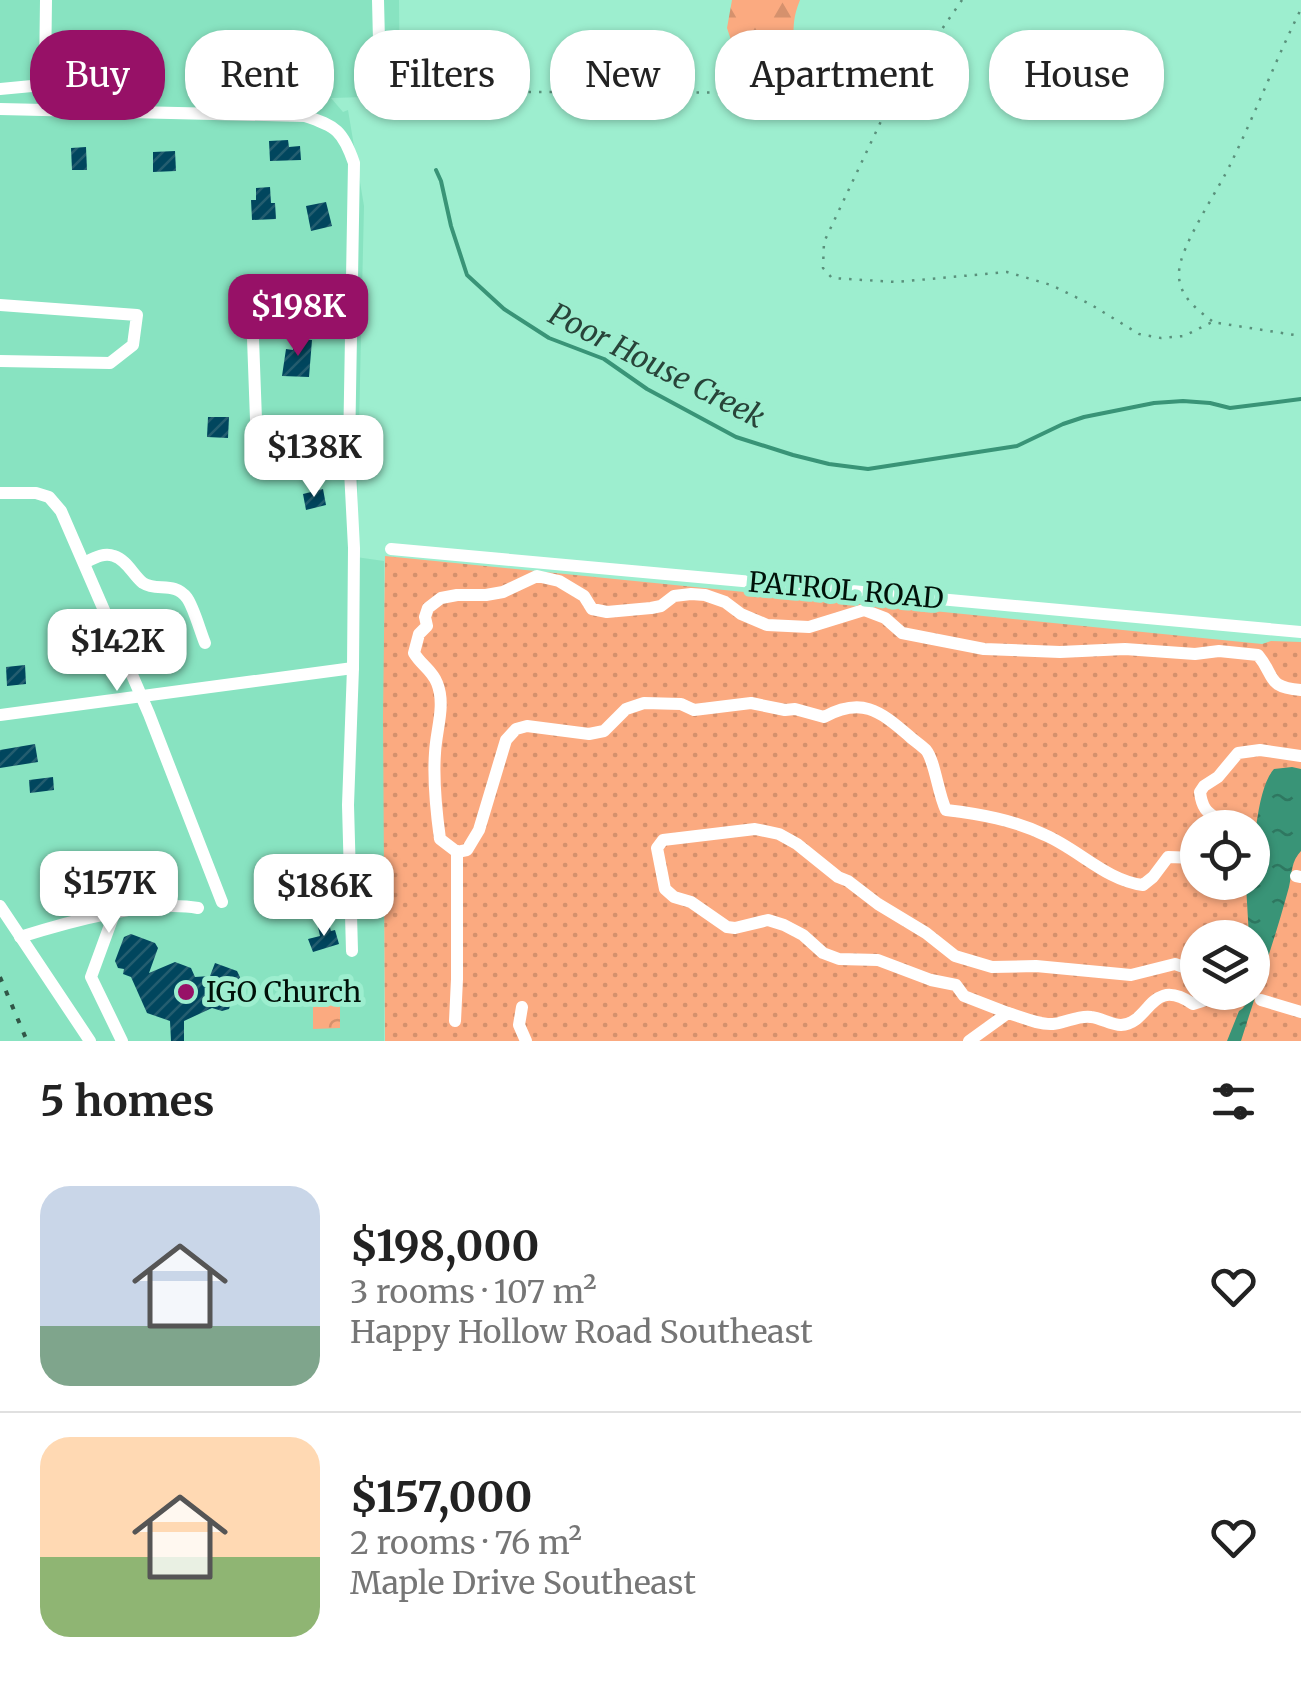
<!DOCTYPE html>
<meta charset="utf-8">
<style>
body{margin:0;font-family:Merriweather,serif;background:#f6f6f6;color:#222;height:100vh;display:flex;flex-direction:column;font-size:38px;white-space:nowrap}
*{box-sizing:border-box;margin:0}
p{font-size:32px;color:#767676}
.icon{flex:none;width:55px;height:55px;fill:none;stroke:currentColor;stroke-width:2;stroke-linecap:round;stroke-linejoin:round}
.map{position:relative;height:1041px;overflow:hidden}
.panel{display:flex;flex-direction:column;background:#fff;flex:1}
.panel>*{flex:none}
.hud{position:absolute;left:30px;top:30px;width:1242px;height:90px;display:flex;gap:20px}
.tools{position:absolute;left:1180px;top:810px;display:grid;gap:20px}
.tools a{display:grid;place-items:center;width:90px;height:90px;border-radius:50%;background:#fff;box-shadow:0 2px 8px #0004;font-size:50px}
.price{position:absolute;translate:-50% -85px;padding:0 22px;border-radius:20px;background:#fff;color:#222;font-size:32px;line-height:65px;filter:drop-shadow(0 2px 5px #0008)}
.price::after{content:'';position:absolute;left:50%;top:60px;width:30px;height:22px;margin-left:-15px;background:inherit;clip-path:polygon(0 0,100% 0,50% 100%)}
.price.on{background:#971167;color:#fff}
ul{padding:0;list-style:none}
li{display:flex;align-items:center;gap:30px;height:250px;padding:0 40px}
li+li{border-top:2px solid #e0e0e0}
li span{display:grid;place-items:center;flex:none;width:280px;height:200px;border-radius:30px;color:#555}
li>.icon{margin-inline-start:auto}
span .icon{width:120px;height:120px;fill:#fffc;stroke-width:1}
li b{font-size:42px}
h2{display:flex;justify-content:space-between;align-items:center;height:120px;padding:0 40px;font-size:42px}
.tag{padding:0 35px;border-radius:40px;background:#fff;box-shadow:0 2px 8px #0004;font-size:35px;line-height:90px}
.tag.on{background:#971167;color:#fff}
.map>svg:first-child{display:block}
</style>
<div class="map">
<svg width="1301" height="1041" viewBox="0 0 1301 1041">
<defs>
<pattern id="grass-dots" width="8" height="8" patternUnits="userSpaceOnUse" patternTransform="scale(2.5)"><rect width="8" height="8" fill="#fbaa80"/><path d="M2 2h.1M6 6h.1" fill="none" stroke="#d5916d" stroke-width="1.8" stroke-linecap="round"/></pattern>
<pattern id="forest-firs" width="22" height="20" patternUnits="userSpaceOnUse" patternTransform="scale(2.5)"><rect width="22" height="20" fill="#fbaa80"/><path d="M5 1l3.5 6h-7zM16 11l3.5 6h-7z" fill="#d5916d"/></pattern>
<pattern id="park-crowns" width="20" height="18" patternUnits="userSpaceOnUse" patternTransform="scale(2.5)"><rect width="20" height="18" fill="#fbaa80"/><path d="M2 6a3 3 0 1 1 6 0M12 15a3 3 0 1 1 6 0" fill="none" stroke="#d5916d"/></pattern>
<pattern id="water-ripples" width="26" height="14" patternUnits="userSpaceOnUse" patternTransform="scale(2.5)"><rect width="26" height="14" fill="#399477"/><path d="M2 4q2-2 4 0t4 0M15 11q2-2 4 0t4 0" fill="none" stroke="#2e7760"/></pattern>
<pattern id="building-hatch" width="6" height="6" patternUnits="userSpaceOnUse" patternTransform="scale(2.5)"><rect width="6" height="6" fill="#01465e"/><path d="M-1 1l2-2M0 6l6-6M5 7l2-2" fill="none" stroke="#245d6f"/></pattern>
</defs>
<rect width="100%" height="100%" fill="#9deecf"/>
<!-- built -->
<polygon fill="#88e3c1" points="0,0 399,0 400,96 331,98 343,112 348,110 364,206 356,557 384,561 384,1041 0,1041"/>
<!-- grass -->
<path fill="url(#grass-dots)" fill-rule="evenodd" d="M385 556 1262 644 1271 641 1301 642V1041H385L383 716ZM1198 828H1252V882H1198ZM1198 938H1252V992H1198Z"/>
<!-- forest -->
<path fill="url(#forest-firs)" d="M732 0H800C793 17 794 24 793 41 792 56 786 69 780 82 760 84 739 90 723 75L722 61 731 40 727 28Z"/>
<!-- park -->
<polygon fill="url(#park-crowns)" points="313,1001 340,1001 340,1028 313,1029"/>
<!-- water -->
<path fill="url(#water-ripples)" d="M1292 767 1301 769V851C1291 861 1292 874 1289 887 1275 939 1257 990 1241 1041H1227L1239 1011C1247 1007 1247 1001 1246 993L1252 992V938L1249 937 1246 885 1247 883 1252 882C1253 856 1256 788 1274 769Z"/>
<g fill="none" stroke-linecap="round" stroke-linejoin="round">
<!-- stream -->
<polyline stroke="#399477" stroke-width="4" points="436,170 441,181 451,226 467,275 504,309 549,338 604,359 647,389 736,437 793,455 829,464 868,469 1017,446 1063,424 1084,417 1154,403 1183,401 1210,403 1230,408 1301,399"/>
</g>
<!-- building -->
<g fill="url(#building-hatch)">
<polygon points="288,140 289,147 300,146 301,160 270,161 269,141"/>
<polygon points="86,147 87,170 72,170 71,148"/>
<polygon points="175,151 176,171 153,172 153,152"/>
<polygon points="270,187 271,203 275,203 276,219 252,220 251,200 256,200 256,188"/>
<polygon points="326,202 332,226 311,231 306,206"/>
<polygon points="320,275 338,277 336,291 332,290 331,297 318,296"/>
<polygon points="293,339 312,340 309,377 282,376 286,349 293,350"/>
<polygon points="208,417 229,417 228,438 207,437"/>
<polygon points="323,489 326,505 306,510 303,494"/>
<polygon points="25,665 26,684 7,686 6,667"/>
<polygon points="35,744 38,762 0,768 0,750"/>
<polygon points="53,777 54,790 30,793 29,780"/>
<polygon points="329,924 331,931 335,930 339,944 313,952 308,939 320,936 318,927"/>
<polygon points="131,934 155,943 158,948 149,973 175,962 191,968 195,977 210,976 215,963 237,971 240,977 229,1009 222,1011 212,1008 184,1021 184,1041 171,1041 170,1021 147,1013 131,977 123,974 124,969 118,968 115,961 124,937"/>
</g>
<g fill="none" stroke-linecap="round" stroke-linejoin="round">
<!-- path -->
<g stroke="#5a907b" stroke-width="2.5" stroke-dasharray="2.5 8" stroke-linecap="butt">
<polyline points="962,0 898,93 883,117 824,242 823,268 832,278 896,282 1007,272 1051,285 1090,304 1139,334 1161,338 1184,336 1212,322 1301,336"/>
<polyline points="518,92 897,93"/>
<path d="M1212 321C1196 309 1178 295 1179 273 1179 247 1219 189 1231 163 1256 112 1276 59 1301 9"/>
</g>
<!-- minor -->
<g stroke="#fff" stroke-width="12">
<polyline points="378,0 380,82"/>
<polyline points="0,89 32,86 45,77 46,0"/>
<path d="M0 109 305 116C336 126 343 131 354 163L349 451 354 548 353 668 348 805 352 951"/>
<polyline points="0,305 137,315 133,345 110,363 0,361"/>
<polyline points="252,311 257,447 349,451"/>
<polyline points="0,493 36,493 49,497 61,511 149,714 222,902"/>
<polyline points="391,549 1301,632"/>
<path d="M84 563C94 558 104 552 114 556 127 560 133 575 143 583 157 592 174 581 187 598 194 608 200 631 205 643"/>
<polyline points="0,715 353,668"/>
<path d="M1227 828C1214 812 1203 817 1200 792L1204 786 1218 777 1238 753 1260 750 1301 756"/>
<path d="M1198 858 1168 857 1153 877 1143 885C1107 881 1078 849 1045 835 1014 820 980 814 946 810 938 794 935 761 926 750 921 745 913 740 908 735 879 710 861 697 824 717L795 709 785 710 751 703 694 710 681 704 644 703 626 709 604 731 589 734 527 726 516 729 506 740 479 830 467 850 457 852 440 839C436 810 433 781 435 753 436 730 446 705 437 683 432 670 421 665 414 653L419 634 427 626 425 617 428 608 441 598 457 595H486L503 592 537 576 559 581 584 596 592 609 607 612 651 608 661 606 674 596 691 594 705 595 725 602 741 614 767 625 809 627 864 610 885 618 902 633 984 649 1060 652 1125 649 1195 654 1219 651 1258 655C1276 677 1266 687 1301 690"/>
<polyline points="1296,876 1301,877"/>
<polyline points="0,906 90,1041"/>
<polyline points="114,914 91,977 122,1041"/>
<path d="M20 937C67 922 150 899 198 908"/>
<polyline points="1261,1000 1301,1012"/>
<polyline points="522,1007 519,1025 526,1041"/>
<polyline points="1008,1013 964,996 956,985 931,980 878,960 839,959 823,953 803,935 784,925 768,920 735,928 727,927 691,902 674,897 665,889 657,848 663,840 755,829 779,834 797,844 838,877 848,881 878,904 926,933 955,956 992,967 1036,966 1131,975 1175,964 1198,972"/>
<polyline points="455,1021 457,979 457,852"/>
<path d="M969 1041 1008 1013C1022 1017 1038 1025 1053 1024 1066 1023 1078 1015 1091 1017 1101 1018 1111 1025 1121 1025 1150 1024 1150 975 1193 1004L1231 992"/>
</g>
<!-- rail -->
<polyline stroke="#315647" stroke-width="4" stroke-dasharray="5 10" stroke-linecap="butt" points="0,977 27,1041"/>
</g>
<!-- markers -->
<circle fill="#971167" stroke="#9deecf" stroke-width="4" cx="186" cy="992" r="10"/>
<g text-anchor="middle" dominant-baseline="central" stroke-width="10" stroke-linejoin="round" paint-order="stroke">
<!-- street labels -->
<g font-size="28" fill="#001109" stroke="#9deecf">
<text transform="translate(846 590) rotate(5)">PATROL ROAD</text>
</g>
<!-- poi labels -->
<g font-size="28" fill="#001109" stroke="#9deecf" text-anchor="start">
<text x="206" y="992">IGO Church</text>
</g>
<!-- water labels -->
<g font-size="30" font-style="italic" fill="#284439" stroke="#9deecf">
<text transform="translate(657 365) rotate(27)">Poor House Creek</text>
</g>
</g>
</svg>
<div class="tools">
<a><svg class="icon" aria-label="locate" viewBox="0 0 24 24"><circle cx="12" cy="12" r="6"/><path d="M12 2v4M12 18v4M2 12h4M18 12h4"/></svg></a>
<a><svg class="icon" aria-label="layers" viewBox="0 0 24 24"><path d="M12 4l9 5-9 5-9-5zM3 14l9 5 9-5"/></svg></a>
</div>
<b class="price on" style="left:298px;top:359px">$198K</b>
<b class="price" style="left:314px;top:500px">$138K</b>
<b class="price" style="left:117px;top:694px">$142K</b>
<b class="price" style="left:109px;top:936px">$157K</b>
<b class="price" style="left:324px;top:939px">$186K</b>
<div class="hud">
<a class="tag on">Buy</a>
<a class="tag">Rent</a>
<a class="tag">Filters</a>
<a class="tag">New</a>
<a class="tag">Apartment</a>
<a class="tag">House</a>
</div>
</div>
<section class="panel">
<h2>5 homes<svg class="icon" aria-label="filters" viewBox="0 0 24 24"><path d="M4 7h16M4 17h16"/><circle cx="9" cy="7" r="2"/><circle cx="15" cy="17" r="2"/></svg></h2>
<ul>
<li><span style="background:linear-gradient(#c9d6e8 70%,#7fa58c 0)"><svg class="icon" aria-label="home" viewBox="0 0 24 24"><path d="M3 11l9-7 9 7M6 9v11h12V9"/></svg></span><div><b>$198,000</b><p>3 rooms · 107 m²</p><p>Happy Hollow Road Southeast</p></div><svg class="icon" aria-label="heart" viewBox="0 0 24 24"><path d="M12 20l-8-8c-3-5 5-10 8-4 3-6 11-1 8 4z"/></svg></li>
<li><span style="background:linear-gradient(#ffd9b3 60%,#8fb573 0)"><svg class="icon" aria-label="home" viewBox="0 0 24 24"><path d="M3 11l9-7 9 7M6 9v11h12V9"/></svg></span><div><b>$157,000</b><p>2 rooms · 76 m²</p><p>Maple Drive Southeast</p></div><svg class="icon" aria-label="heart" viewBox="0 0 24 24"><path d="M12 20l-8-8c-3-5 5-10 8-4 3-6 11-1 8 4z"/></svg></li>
</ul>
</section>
